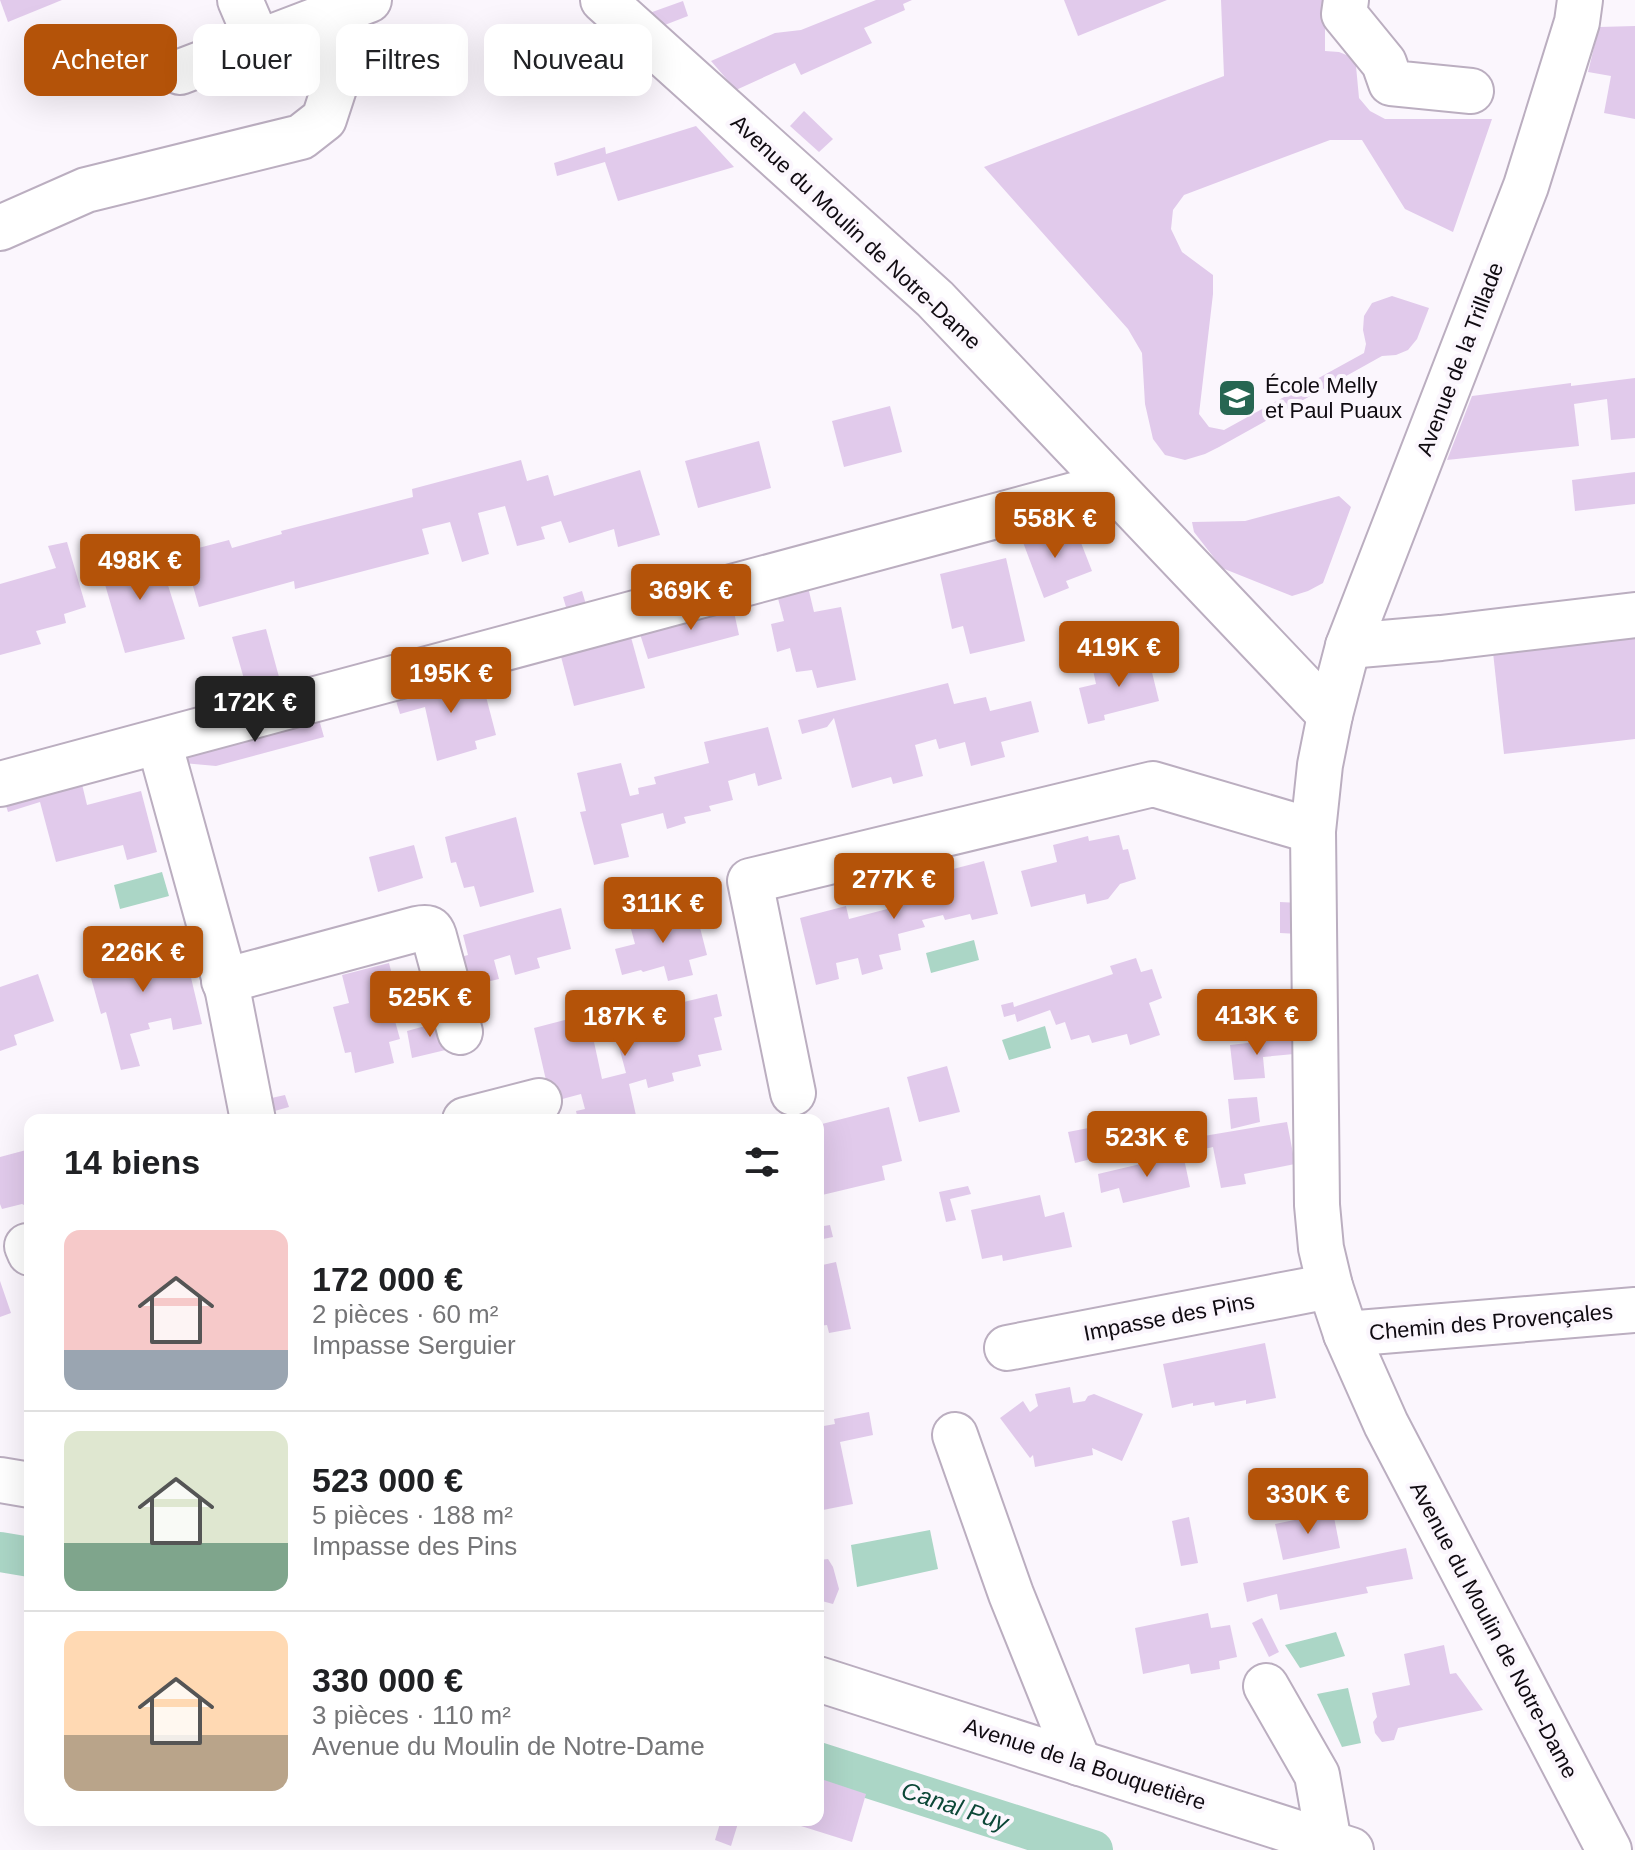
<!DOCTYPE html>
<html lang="fr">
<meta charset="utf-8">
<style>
body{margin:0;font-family:Arial,sans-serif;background:#f6f6f6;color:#202124;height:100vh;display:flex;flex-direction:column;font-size:30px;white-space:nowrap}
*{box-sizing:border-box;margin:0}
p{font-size:26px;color:#757577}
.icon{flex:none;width:44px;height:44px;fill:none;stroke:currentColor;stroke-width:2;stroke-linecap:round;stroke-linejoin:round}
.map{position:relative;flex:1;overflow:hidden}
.drawer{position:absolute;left:24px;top:1114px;width:800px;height:712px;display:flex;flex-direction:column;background:#fff;border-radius:16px;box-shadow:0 8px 32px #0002}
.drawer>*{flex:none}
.banner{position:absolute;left:24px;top:24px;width:800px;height:72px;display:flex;gap:16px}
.price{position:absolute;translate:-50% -68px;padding:0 18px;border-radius:8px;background:#b45309;color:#fff;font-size:26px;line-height:52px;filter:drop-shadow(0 2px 4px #0008)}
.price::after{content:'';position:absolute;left:50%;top:48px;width:24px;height:18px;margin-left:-12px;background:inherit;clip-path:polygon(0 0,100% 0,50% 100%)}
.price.selected{background:#222;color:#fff}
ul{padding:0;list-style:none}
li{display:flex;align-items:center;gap:24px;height:200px;padding:0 40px}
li+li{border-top:2px solid #e0e0e0}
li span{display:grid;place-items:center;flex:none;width:224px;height:160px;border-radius:16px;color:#555}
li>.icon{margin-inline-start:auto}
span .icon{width:96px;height:96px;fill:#fffc;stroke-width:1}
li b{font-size:34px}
h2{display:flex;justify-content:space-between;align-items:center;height:96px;padding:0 40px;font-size:34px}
.tag{padding:0 28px;border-radius:16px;background:#fff;box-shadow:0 8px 32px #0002;font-size:28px;line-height:72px}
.tag.selected{background:#b45309;color:#fff}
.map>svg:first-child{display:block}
</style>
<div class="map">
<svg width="1635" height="1850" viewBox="0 0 1635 1850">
<rect width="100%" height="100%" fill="#fbf6fd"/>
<!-- water -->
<g fill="#abd6c6">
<polygon points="162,872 169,896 120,909 114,885"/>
<polygon points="974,940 979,960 931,973 926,953"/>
<polygon points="1045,1026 1051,1048 1009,1060 1002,1040"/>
<polygon points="930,1530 938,1569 857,1587 851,1545"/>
<polygon points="1336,1632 1345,1656 1300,1668 1285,1645"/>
<polygon points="1348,1688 1361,1743 1342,1747 1317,1694"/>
</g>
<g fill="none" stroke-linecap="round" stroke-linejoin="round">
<!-- canal -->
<g stroke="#abd6c6" stroke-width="40">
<polyline points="0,1552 30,1557"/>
<polyline points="818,1762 1093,1850"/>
</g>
</g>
<!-- building -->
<g fill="#e1caeb">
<polygon points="0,0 62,0 8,22"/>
<polygon points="876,0 912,0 903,4 905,10 864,28 872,43 801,75 795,63 736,90 711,61 775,33 801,30"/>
<polygon points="1064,0 1167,0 1078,36"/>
<polygon points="1221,0 1325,0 1325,51 1339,52 1349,56 1356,66 1359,98 1370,111 1385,119 1492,119 1453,232 1405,209 1362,140 1330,140 1184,195 1173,210 1171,229 1182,252 1213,275 1213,294 1199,414 1209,427 1224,430 1364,353 1366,344 1363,330 1364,316 1372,303 1392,296 1429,308 1417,339 1408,350 1396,355 1382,356 1219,447 1205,454 1185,460 1165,455 1153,439 1145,404 1142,353 1128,329 984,167 1224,76"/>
<polygon points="683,1 688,16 657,28 641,16"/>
<polygon points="1635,26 1635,119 1604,113 1611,76 1588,72 1599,27"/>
<polygon points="804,111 833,139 819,152 790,126"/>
<polygon points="696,126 734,167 618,201 605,162 557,176 554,163 605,147 606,154"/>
<polygon points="1635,378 1635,438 1611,440 1607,399 1574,404 1579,446 1447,460 1472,396 1571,383 1571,386"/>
<polygon points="890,406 902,452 844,467 832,421"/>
<polygon points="759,441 771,488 698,508 685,461"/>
<polygon points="521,460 527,481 548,475 554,496 640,470 660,535 618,547 614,529 569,543 561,521 541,527 545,539 517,546 505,506 478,513 489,554 462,562 450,522 422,529 429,554 295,589 294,581 199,607 183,552 229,540 232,548 282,534 281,531 413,497 412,489"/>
<polygon points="1635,472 1635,504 1575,511 1572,480"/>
<polygon points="1339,496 1351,507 1323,583 1308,591 1292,596 1222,568 1194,532 1192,522 1245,521"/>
<polygon points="1049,527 1056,544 1078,535 1092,571 1066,581 1069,588 1044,598 1021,537"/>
<polygon points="67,542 86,607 64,614 66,623 36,631 41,644 0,655 0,584 56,568 48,546"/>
<polygon points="129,547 135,567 160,560 185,639 125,653 97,557"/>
<polygon points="1006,558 1025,641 970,654 963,626 952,629 940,574"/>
<polygon points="807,583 814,612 841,607 856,680 817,688 812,670 796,672 790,648 777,652 771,624 784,621 776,591"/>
<polygon points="582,591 588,611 569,617 563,597"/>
<polygon points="732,603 739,635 648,659 640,634"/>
<polygon points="1635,627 1635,739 1504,754 1492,643"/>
<polygon points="266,629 279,677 246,686 232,637"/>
<polygon points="629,630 645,688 574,706 559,649"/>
<polygon points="1148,656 1159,701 1104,715 1105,720 1088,724 1079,688 1096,684 1093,670"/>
<polygon points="465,674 471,693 484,689 496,735 475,741 477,749 437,761 425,707 400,714 394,694"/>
<polygon points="948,683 954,704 986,697 990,711 1031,701 1039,732 1001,742 1005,757 971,766 965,742 939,749 936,739 915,745 923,776 893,784 891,777 852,788 834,718 827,727 802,734 798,720"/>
<polygon points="318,716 324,737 216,766 183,763 180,753"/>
<polygon points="768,727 782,779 758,786 755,773 728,781 733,800 709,806 711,811 684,817 686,823 667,829 663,813 621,824 629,857 594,865 580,812 586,811 577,773 621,763 630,796 639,794 638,788 656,784 654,777 709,763 704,742"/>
<polygon points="81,780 87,805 141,791 157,852 127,860 123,845 56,862 40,802 8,812 4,799"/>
<polygon points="516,817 534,892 480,907 474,886 464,888 456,862 451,863 445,837"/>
<polygon points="1119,835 1123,850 1128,849 1136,879 1120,884 1108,899 1087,904 1085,894 1031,907 1021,871 1057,862 1053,845 1088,836 1089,841"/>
<polygon points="414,845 423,878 378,892 369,857"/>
<polygon points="984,861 998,914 972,920 970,914 945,920 943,915 922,920 925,927 898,934 901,950 879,955 883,969 862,975 858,958 836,963 839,979 816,985 800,918 846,906 849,919 891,908 890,900 919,893 917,884 936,879 934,874"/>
<polygon points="1280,902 1300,903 1299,934 1280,933"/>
<polygon points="561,908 571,949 537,958 540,968 515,975 510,955 494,960 499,979 470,986 461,957 468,955 463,935"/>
<polygon points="659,910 662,922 696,912 707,955 689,960 693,975 668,981 664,966 643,972 641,970 622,975 615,949 635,944 628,918"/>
<polygon points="161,936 169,969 188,965 202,1024 173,1030 171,1018 148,1023 150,1029 130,1034 140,1066 121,1070 106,1012 101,1014 91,978 104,975 97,952"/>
<polygon points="1136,958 1141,972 1152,969 1162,998 1149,1003 1160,1035 1130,1045 1127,1034 1092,1043 1089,1035 1071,1040 1065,1022 1056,1025 1050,1010 1017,1022 1015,1014 1004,1017 1001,1005 1013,1002 1014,1007 1113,974 1110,966"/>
<polygon points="389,963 399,1002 390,1003 400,1039 389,1042 394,1063 355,1073 351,1052 345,1053 333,1007 349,1003 342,975"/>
<polygon points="38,974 54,1021 14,1035 17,1045 0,1051 0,987"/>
<polygon points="717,994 722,1016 714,1018 722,1050 698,1055 701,1066 672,1073 674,1081 648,1088 646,1079 629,1084 637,1120 578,1120 576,1111 585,1109 581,1094 551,1102 534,1028 588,1014 602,1079 626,1073 618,1043 673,1028 667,1006"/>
<polygon points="447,1020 454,1048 412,1058 407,1031"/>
<polygon points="1293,1038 1294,1054 1263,1057 1265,1078 1234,1080 1230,1045"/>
<polygon points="947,1066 960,1112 919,1122 907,1077"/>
<polygon points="285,1095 289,1107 271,1112 267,1099"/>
<polygon points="1257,1097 1260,1122 1231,1129 1228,1099"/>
<polygon points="889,1107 902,1161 882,1166 885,1180 818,1196 818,1125"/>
<polygon points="1287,1122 1295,1164 1244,1174 1246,1184 1221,1188 1213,1147 1183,1154 1180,1140"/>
<polygon points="1109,1124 1116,1153 1075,1163 1068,1132"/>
<polygon points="30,1149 30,1208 22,1204 2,1209 0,1204 0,1157"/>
<polygon points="1183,1154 1190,1187 1123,1203 1119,1188 1101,1193 1098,1174"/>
<polygon points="968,1186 971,1194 950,1199 956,1220 946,1222 939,1192"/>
<polygon points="1040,1195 1045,1217 1064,1212 1072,1247 1003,1261 1002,1255 982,1259 971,1210"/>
<polygon points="830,1225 833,1237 818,1240 818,1227"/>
<polygon points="836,1262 851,1329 829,1333 827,1325 818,1326 818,1266"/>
<polygon points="0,1281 11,1313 0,1317"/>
<polygon points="1265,1343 1276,1398 1246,1404 1246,1400 1215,1406 1214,1402 1193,1406 1193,1403 1172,1408 1163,1364"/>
<polygon points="1070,1387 1073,1403 1085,1401 1088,1396 1094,1394 1143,1414 1122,1461 1092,1448 1093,1455 1035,1467 1033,1455 1030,1458 1000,1418 1023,1401 1030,1412 1038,1406 1035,1394"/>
<polygon points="869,1412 873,1435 840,1442 853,1504 818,1511 818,1427 835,1424 834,1419"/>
<polygon points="1333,1512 1340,1548 1283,1560 1275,1524"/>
<polygon points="1189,1517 1198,1563 1181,1566 1172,1521"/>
<polygon points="1406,1548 1413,1579 1366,1587 1368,1593 1280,1610 1277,1594 1247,1602 1243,1583"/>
<polygon points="828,1559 833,1567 839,1589 833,1604 818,1600 818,1565 820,1560"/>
<polygon points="1208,1613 1211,1628 1230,1625 1237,1657 1219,1661 1220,1669 1191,1674 1189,1664 1143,1674 1135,1628"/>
<polygon points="1262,1618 1279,1652 1269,1657 1252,1623"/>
<polygon points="1444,1645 1450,1674 1456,1673 1483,1710 1398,1728 1394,1740 1382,1742 1375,1733 1373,1722 1377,1717 1372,1693 1410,1685 1404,1654"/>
<polygon points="818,1778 866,1794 852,1842 785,1821 818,1820"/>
<polygon points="721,1820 739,1820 731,1846 715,1840"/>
</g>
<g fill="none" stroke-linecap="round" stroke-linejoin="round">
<defs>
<g id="minor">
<polyline points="240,0 258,42"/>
<polyline points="603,0 935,299 1330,715"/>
<polyline points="1346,0 1344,14 1384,63 1391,83 1471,91"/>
<polyline points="1580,0 1577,22 1526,186 1348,646 1330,715 1320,765 1313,831 1317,1205 1321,1248 1330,1286 1346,1334 1386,1424 1609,1850"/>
<polyline points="180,72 369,0"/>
<polyline points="0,228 86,190 301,137 324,119 339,73 323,17"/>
<polyline points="1348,646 1441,638 1635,615"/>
<polyline points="159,742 228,992 253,1120"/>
<polyline points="0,784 1111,485"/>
<path d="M224 981 417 929C426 927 431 927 434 936L460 1032"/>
<polyline points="793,1093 750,881 1153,784 1313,831"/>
<polyline points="465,1120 539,1101"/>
<polyline points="27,1246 30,1253"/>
<polyline points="1346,1334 1635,1310"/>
<polyline points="1007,1348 1330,1286"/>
<polyline points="955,1435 1011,1594 1079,1763"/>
<polyline points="0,1480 30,1485"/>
<polyline points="818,1679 1351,1850"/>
<polyline points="1266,1686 1317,1775 1329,1843"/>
</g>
</defs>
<!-- minor casing -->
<use href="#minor" stroke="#bbaec0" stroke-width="48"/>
<!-- minor -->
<use href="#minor" stroke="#fff" stroke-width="44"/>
</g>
<!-- icons -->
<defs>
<symbol id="school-square" viewBox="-11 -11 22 22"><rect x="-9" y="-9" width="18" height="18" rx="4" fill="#276652" stroke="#fbf6fd"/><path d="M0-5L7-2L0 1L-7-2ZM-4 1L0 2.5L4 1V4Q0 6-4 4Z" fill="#fff"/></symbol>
</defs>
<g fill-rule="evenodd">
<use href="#school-square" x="1215" y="376" width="44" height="44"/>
</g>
<g text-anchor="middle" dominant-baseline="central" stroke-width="8" stroke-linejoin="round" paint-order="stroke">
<!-- street labels -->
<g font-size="22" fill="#100b11" stroke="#fbf6fd">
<text transform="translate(856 232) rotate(43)">Avenue du Moulin de Notre-Dame</text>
<text transform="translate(1460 359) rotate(-69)">Avenue de la Trillade</text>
<text transform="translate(1169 1317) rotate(-11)">Impasse des Pins</text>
<text transform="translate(1491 1322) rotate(-5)">Chemin des Provençales</text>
<text transform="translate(1494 1630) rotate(62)">Avenue du Moulin de Notre-Dame</text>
<text transform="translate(1085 1764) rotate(18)">Avenue de la Bouquetière</text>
</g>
<!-- poi labels -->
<g font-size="22" fill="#100b11" stroke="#fbf6fd" text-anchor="start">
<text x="1265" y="385">École Melly<tspan x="1265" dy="25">et Paul Puaux</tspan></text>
</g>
<!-- water labels -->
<g font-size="24" font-style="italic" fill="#0c4737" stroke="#fbf6fd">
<text transform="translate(955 1806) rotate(18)">Canal Puy</text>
</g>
</g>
</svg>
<b class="price" style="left:1055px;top:560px">558K €</b>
<b class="price" style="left:140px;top:602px">498K €</b>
<b class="price" style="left:691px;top:632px">369K €</b>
<b class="price" style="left:1119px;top:689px">419K €</b>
<b class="price" style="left:451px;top:715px">195K €</b>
<b class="price selected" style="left:255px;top:744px">172K €</b>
<b class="price" style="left:894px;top:921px">277K €</b>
<b class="price" style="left:663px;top:945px">311K €</b>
<b class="price" style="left:143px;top:994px">226K €</b>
<b class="price" style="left:430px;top:1039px">525K €</b>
<b class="price" style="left:1257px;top:1057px">413K €</b>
<b class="price" style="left:625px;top:1058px">187K €</b>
<b class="price" style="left:1147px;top:1179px">523K €</b>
<b class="price" style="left:1308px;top:1536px">330K €</b>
<div class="banner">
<a class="tag selected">Acheter</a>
<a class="tag">Louer</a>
<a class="tag">Filtres</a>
<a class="tag">Nouveau</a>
</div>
<section class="drawer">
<h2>14 biens<svg class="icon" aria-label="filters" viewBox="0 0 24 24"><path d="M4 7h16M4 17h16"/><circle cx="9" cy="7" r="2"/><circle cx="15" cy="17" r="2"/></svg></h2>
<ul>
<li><span style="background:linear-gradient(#f6c9c9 75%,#9aa5b1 0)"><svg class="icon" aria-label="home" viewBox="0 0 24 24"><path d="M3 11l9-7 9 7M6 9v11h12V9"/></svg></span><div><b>172 000 €</b><p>2 pièces · 60 m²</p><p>Impasse Serguier</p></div></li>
<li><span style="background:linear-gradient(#dfe7d0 70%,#7fa58c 0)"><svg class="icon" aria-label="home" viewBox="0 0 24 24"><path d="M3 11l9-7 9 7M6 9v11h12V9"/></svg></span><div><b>523 000 €</b><p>5 pièces · 188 m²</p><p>Impasse des Pins</p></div></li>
<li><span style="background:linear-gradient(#ffd9b3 65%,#b9a48a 0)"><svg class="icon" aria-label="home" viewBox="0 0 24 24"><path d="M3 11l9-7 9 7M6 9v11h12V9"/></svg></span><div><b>330 000 €</b><p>3 pièces · 110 m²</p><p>Avenue du Moulin de Notre-Dame</p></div></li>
</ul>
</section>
</div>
